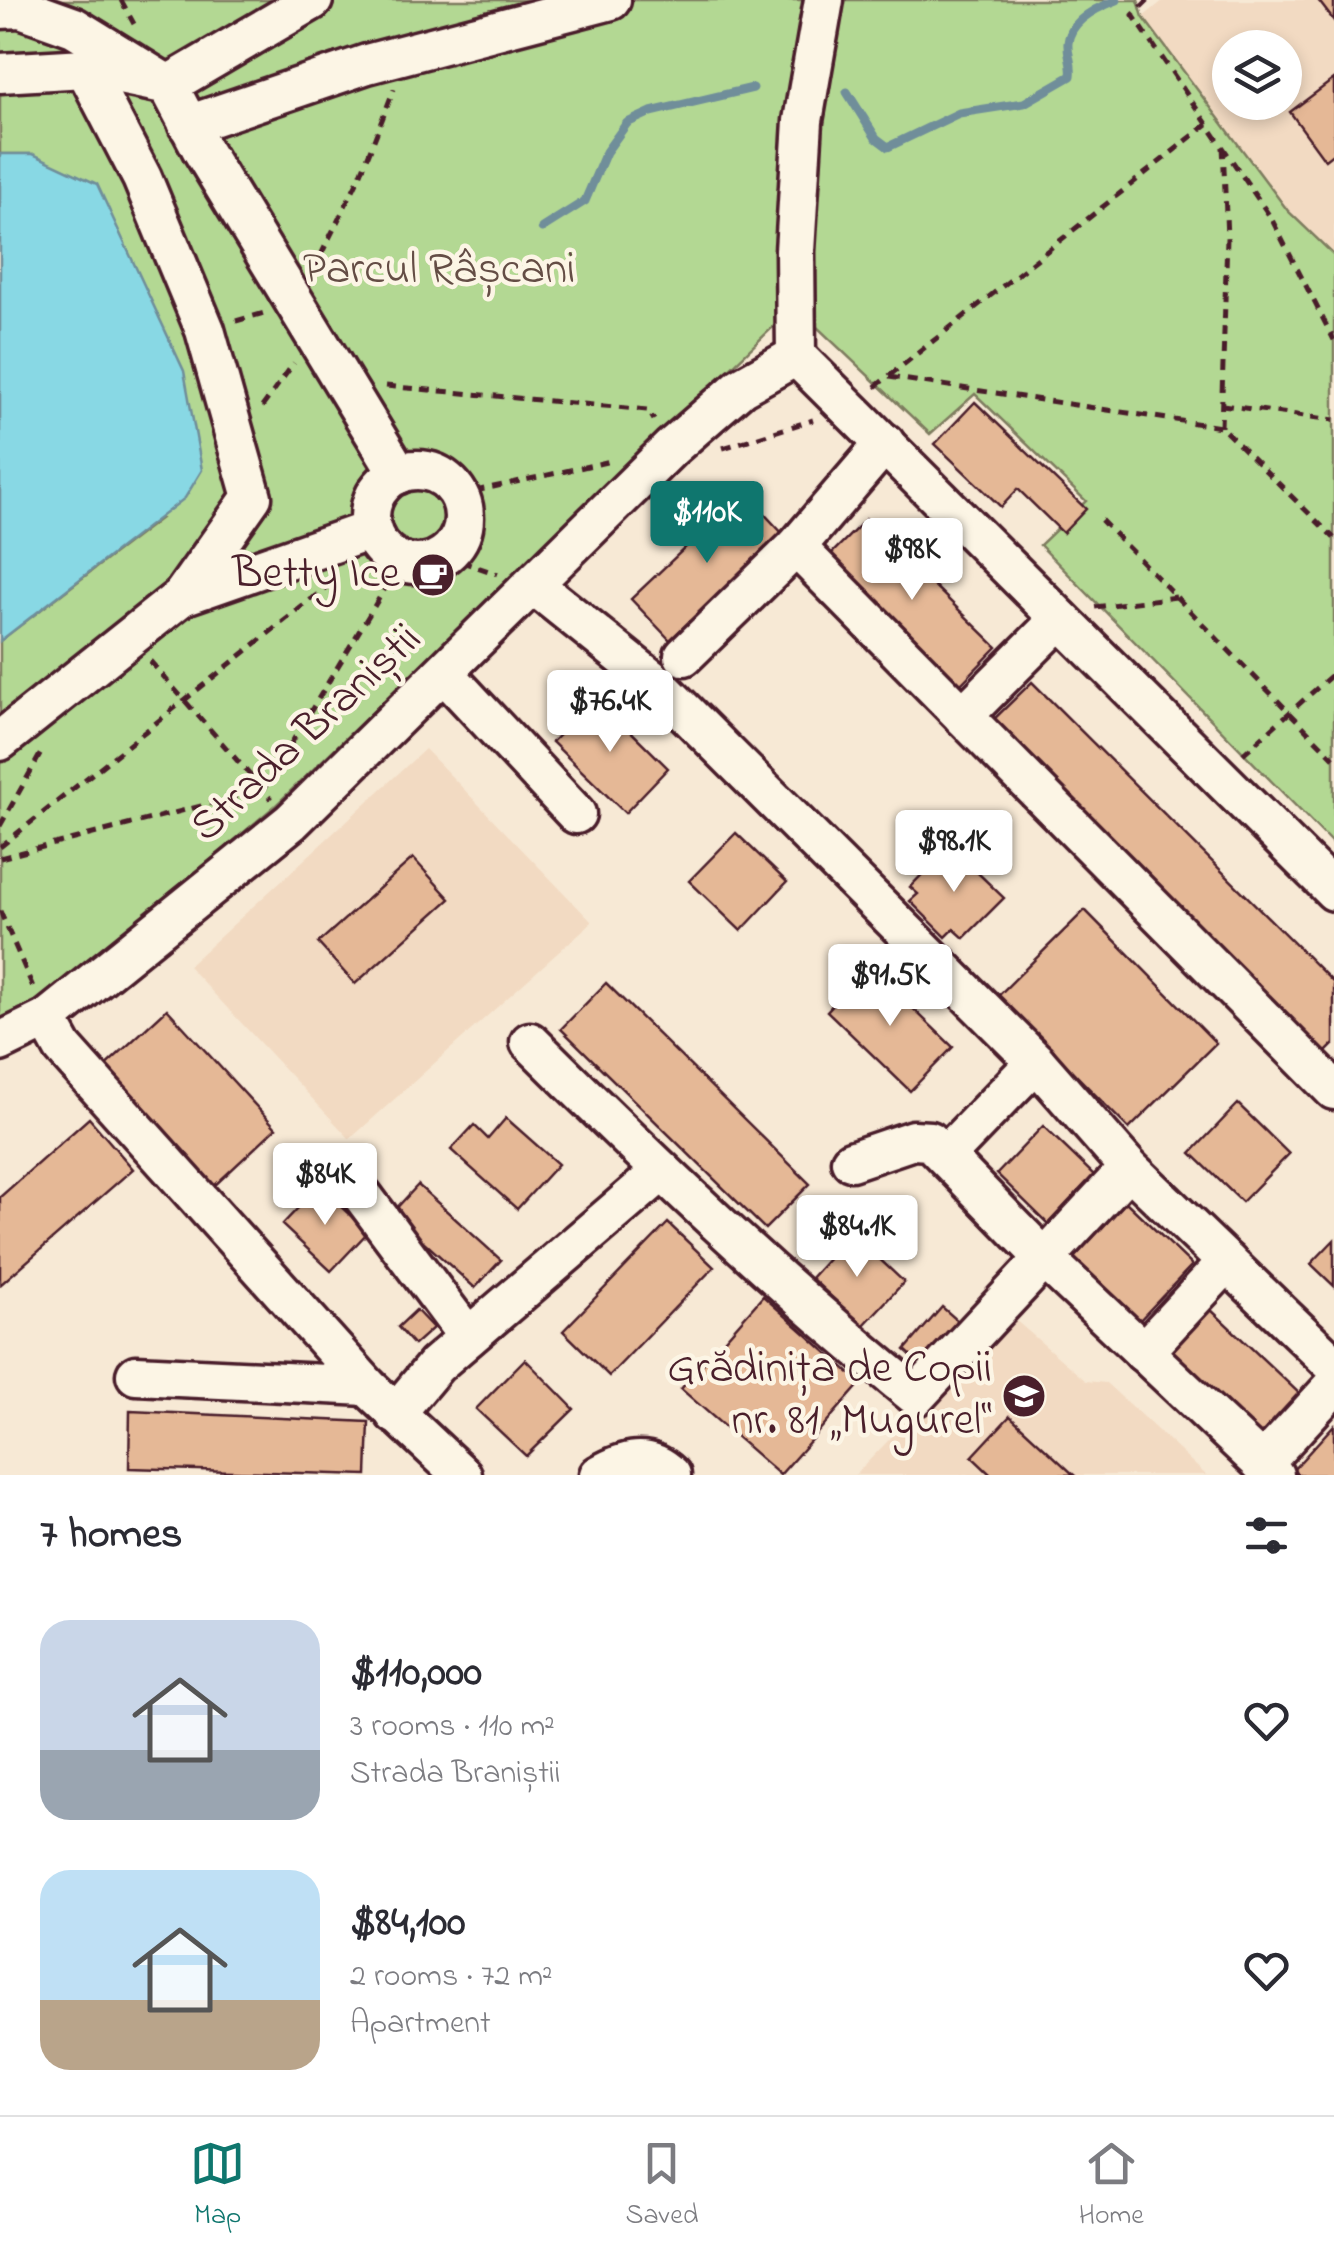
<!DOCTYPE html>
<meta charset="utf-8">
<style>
body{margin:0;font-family:"Indie Flower",sans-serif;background:#f7f7f7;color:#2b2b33;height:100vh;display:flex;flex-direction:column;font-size:38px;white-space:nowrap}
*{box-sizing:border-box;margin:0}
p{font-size:32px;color:#7c7c81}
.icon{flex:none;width:55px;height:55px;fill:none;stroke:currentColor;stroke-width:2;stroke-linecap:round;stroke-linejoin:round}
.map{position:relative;height:1475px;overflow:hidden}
.details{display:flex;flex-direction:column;background:#fff;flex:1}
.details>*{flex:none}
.controls{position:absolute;left:1212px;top:30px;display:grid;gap:20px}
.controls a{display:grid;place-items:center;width:90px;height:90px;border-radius:50%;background:#fff;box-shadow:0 5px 15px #0003;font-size:50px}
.price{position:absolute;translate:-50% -85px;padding:0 22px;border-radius:10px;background:#fff;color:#222;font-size:32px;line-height:65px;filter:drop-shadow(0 2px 5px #0008)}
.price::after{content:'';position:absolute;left:50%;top:60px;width:30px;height:22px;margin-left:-15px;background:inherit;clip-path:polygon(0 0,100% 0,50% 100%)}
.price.on{background:#0f766e;color:#fff}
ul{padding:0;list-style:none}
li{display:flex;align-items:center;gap:30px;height:250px;padding:0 40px}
li span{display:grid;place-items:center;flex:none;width:280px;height:200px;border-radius:30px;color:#555}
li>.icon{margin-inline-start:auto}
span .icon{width:120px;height:120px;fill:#fffc;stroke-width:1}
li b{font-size:42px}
h2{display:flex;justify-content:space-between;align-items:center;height:120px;padding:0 40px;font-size:42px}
.dock{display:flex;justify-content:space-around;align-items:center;height:140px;border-top:2px solid #e1e1e2;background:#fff;font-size:28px;color:#7c7c81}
.dock a{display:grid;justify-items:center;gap:5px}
.dock .on{color:#0f766e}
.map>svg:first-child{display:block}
</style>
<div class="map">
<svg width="1334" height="1475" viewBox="0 0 1334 1475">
<rect width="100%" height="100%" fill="#f7e9d5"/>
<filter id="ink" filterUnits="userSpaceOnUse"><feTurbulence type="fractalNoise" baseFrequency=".01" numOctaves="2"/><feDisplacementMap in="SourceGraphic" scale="20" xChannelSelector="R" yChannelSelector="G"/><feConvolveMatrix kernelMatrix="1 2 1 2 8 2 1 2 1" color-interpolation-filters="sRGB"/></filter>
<g filter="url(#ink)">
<!-- built -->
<g fill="#f2dac2" fill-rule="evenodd">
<path d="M1164 0H1334V255L1288 211 1143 17ZM1230 48H1285V102H1230Z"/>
<polygon points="425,749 592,922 350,1139 188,966"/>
<polygon points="1014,1319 1086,1381 1106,1383 1206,1475 855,1475 1001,1324"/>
</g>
<!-- green -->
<polygon fill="#b3d893" stroke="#7e7c5f" stroke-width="2.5" points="0,0 1138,0 1143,17 1288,211 1334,255 1334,845 1040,545 1086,501 975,394 930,434 815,325 774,326 276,805 52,994 0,1024 0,641 161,518 33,154 0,154"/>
<!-- water -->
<polygon fill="#88d8e4" stroke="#6f8e9a" stroke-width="2.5" points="0,154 33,154 97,184 184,371 202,470 185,498 0,641"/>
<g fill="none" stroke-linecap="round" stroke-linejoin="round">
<!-- stream -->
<g stroke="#6f8e9a" stroke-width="9">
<path d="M847 92 876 138 888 147 959 113 1024 103 1071 76C1073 63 1067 54 1068 43 1070 20 1098 7 1117 0"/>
<polyline points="542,228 585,201 606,152 627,123 651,112 753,88"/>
</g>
</g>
<!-- building -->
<g fill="#e5b896" stroke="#4a1f2b" stroke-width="2.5">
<polygon points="1318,0 1334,0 1334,21"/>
<polygon points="1334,79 1334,153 1325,160 1290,112"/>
<polygon points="975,402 1086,509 1063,533 1018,489 1001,507 935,444"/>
<polygon points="744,492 783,534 670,640 631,599"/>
<polygon points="866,519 997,647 958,687 827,558"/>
<polygon points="1032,682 1334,983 1334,1044 1324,1054 991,722"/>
<polygon points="596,697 668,768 625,813 552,742"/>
<polygon points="736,833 787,882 741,931 689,881"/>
<polygon points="950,846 1004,898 964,938 954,929 946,937 910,901 918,894 910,887"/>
<polygon points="413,858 450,899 355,984 318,943"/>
<polygon points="1085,910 1216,1043 1129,1129 998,996"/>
<polygon points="869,966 953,1047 910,1091 827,1011"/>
<polygon points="606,983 810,1184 765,1229 561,1029"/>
<polygon points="167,1009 276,1128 211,1189 102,1069"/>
<polygon points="1238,1104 1289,1154 1242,1202 1191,1153"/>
<polygon points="89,1118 133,1169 0,1285 0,1197"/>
<polygon points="506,1118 558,1164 517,1209 451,1150 474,1125 488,1139"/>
<polygon points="1043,1126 1094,1175 1048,1224 997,1174"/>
<polygon points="418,1185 501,1260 475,1288 392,1213"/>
<polygon points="319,1186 368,1232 331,1271 282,1225"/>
<polygon points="1126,1202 1192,1265 1137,1323 1071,1261"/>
<polygon points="668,1223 714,1267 609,1376 563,1331"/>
<polygon points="852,1233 904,1282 863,1326 811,1278"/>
<polygon points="1334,1240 1334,1286 1311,1264"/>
<polygon points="763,1296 861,1383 780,1475 681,1389"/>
<polygon points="942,1307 965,1327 927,1370 905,1350"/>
<polygon points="1209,1308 1302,1396 1262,1437 1170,1349"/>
<polygon points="416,1310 433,1328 414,1345 398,1327"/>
<polygon points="525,1359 574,1409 526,1456 476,1409"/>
<polygon points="130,1411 369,1422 367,1475 129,1468"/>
<polygon points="1010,1416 1074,1475 991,1475 972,1457"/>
<polygon points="1334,1425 1334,1475 1298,1475 1293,1470"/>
</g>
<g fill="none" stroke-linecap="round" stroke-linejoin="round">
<defs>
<g id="minor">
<polyline points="0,9 21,8 74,27 168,85 202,150 399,474"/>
<polyline points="0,73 85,68 168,85 313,0"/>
<polyline points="188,125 367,64 611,0"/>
<polyline points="796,356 1334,891"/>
<polyline points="796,356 795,251 803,121 824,0"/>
<circle cx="417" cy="517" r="47"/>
<polyline points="796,547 963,716 1060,619"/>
<polyline points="535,586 656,683 1036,1062 1129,1168 1334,1365"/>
<polyline points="182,596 371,530"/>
<polyline points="684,656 796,547 885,443"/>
<polyline points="444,673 576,814"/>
<polyline points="963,716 1334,1090"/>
<polyline points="0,741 182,596 252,497 205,330 142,178 85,68"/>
<polyline points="47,1019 63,1048 367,1386 462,1475"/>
<polyline points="0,1042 47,1019 291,822 671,448 741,387 796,356"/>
<path d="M530 1042C654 1165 780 1286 916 1396L1129 1168"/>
<polyline points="946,1155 1036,1062"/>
<polyline points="851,1161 913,1140 930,1141 1044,1258 1274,1475"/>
<polyline points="362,1195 468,1337"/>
<polyline points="1143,1352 1227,1262"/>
<polyline points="136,1375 367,1386"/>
<polyline points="395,1414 436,1365 661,1172"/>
<polyline points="1262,1464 1334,1386"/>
<path d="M599 1475C625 1460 648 1453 671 1475"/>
</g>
</defs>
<!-- minor casing -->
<use href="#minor" stroke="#4a1f2b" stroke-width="45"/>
<!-- path -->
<g stroke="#4a1f2b" stroke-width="5" stroke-dasharray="10 8" stroke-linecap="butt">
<polyline points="121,0 134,24"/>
<polyline points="1148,0 1133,15 1271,218 1334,340"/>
<polyline points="313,271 360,176 394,89"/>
<polyline points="236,321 264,313"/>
<polyline points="889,377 1221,427 1334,538"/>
<polyline points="386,386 648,410 654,420"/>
<polyline points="875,387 1210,122"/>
<polyline points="1222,405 1334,420"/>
<polyline points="262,407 294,363"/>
<polyline points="1221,427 1227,238 1223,145"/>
<polyline points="723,448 813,420"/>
<polyline points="457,495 611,461"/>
<polyline points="1101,520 1334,758"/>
<polyline points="444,556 498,574"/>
<polyline points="1095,607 1176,597"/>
<polyline points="150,661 271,799"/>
<polyline points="1243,754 1334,673"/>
<polyline points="0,826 41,753"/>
<polyline points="0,847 338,578"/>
<polyline points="0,858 263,790 401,562"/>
<polyline points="0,911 33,987"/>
</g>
<!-- minor -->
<use href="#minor" stroke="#fcf5e5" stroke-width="38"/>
</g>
</g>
<!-- icons -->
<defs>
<symbol id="cafe-disc" viewBox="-11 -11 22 22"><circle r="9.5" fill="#4a1f2b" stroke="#fcf5e5"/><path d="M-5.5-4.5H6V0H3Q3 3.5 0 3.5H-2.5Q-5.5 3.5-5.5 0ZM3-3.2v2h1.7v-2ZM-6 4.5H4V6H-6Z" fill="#fff"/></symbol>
<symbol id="school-disc" viewBox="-11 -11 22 22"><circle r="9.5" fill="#4a1f2b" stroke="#fcf5e5"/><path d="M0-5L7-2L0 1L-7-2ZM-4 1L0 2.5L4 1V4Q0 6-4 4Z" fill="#fff"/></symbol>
</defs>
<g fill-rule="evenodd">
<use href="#cafe-disc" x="408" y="550" width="50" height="50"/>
<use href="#school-disc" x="999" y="1371" width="50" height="50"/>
</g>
<g text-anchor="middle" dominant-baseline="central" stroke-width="9" stroke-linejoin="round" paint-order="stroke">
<!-- park labels -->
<g font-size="45" fill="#644d45" stroke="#fcf5e5">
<text x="439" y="271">Parcul Râșcani</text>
</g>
<!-- poi labels -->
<g font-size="45" fill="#4a1f2b" stroke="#fcf5e5" text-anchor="end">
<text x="400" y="575">Betty Ice</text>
<text x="992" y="1370">Grădinița de Copii<tspan x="992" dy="52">nr. 81 „Mugurel“</tspan></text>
</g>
<!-- street labels -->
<g font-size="45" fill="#4a1f2b" stroke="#fcf5e5">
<text transform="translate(307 734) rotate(-43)">Strada Braniștii</text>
</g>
</g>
</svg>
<div class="controls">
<a><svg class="icon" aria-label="layers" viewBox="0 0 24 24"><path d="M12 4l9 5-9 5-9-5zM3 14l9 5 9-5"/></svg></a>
</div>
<b class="price on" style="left:707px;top:566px">$110K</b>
<b class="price" style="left:912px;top:603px">$98K</b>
<b class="price" style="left:610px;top:755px">$76.4K</b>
<b class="price" style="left:954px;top:895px">$98.1K</b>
<b class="price" style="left:890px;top:1029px">$91.5K</b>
<b class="price" style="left:325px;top:1228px">$84K</b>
<b class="price" style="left:857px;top:1280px">$84.1K</b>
</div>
<section class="details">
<h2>7 homes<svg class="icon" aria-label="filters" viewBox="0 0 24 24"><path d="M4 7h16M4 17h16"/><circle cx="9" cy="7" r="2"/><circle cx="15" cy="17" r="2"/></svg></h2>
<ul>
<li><span style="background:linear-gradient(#c9d6e8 65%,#9aa5b1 0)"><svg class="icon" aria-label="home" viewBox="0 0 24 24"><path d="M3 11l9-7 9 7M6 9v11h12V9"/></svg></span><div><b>$110,000</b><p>3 rooms · 110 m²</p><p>Strada Braniștii</p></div><svg class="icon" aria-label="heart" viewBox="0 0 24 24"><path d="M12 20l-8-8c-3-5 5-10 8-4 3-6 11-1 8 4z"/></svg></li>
<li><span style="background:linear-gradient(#bfe0f5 65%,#b9a48a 0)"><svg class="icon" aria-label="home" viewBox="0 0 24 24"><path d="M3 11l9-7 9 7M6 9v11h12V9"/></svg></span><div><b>$84,100</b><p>2 rooms · 72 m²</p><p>Apartment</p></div><svg class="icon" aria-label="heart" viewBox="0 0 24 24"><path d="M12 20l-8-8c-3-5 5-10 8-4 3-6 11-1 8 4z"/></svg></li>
</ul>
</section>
<nav class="dock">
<a class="on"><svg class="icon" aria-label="map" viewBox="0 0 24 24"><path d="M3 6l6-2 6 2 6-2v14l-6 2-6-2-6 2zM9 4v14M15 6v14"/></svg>Map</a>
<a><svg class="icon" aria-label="saved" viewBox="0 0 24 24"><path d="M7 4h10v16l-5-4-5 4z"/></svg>Saved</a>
<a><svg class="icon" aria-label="home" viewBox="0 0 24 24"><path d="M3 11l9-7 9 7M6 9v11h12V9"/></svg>Home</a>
</nav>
